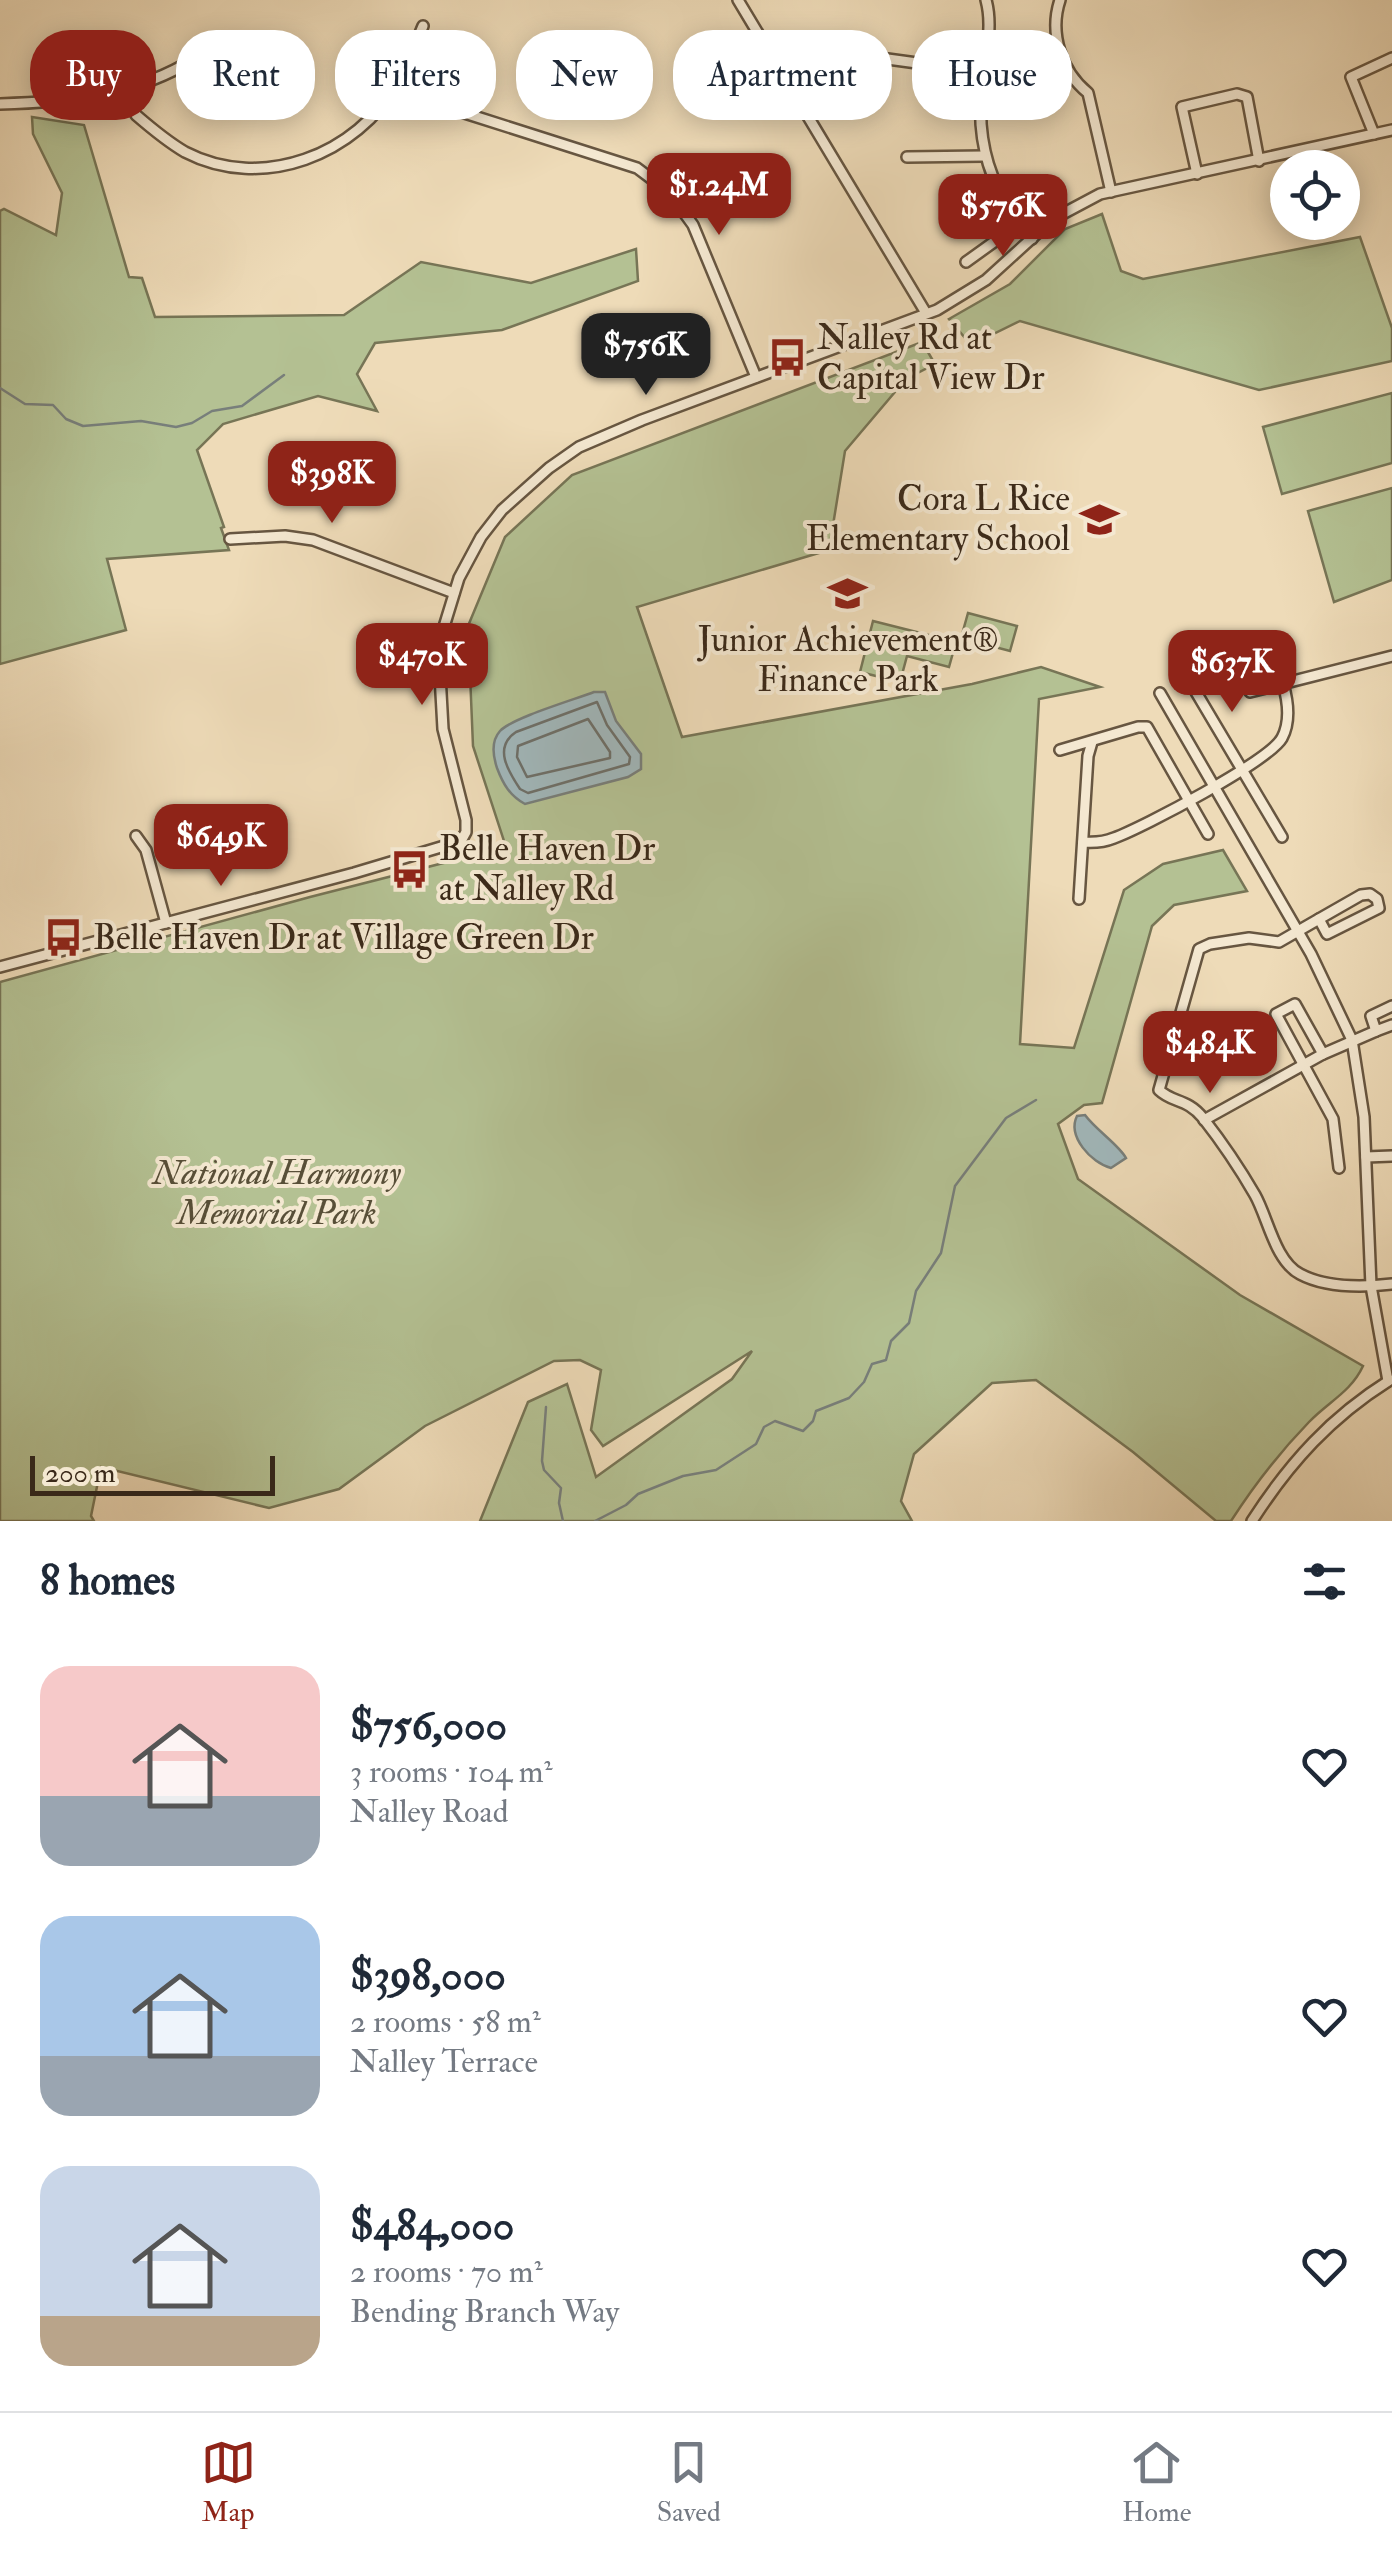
<!DOCTYPE html>
<meta charset="utf-8">
<style>
body{margin:0;font-family:"IM FELL Double Pica",serif;background:#f6f6f7;color:#1f2937;height:100vh;display:flex;flex-direction:column;font-size:38px;white-space:nowrap}
*{box-sizing:border-box;margin:0}
p{font-size:32px;color:#747a83}
.icon{flex:none;width:55px;height:55px;fill:none;stroke:currentColor;stroke-width:2;stroke-linecap:round;stroke-linejoin:round}
.map{position:relative;height:1521px;overflow:hidden}
.drawer{display:flex;flex-direction:column;background:#fff;flex:1}
.drawer>*{flex:none}
.hud{position:absolute;left:30px;top:30px;width:1332px;height:90px;display:flex;gap:20px}
.fabs{position:absolute;left:1270px;top:150px;display:grid;gap:20px}
.fabs a{display:grid;place-items:center;width:90px;height:90px;border-radius:50%;background:#fff;box-shadow:0 5px 25px #0003;font-size:50px}
.scale{position:absolute;left:30px;bottom:25px;width:245px;box-sizing:border-box;padding-left:10px;border:5px solid #3a2919;border-top:0;font-size:28px;line-height:35px;white-space:nowrap;color:#3a2919;-webkit-text-stroke:8px #f4e8d1;paint-order:stroke}
.price{position:absolute;translate:-50% -85px;padding:0 22px;border-radius:20px;background:#8f2418;color:#fff;font-size:32px;line-height:65px;filter:drop-shadow(0 2px 5px #0008)}
.price::after{content:'';position:absolute;left:50%;top:60px;width:30px;height:22px;margin-left:-15px;background:inherit;clip-path:polygon(0 0,100% 0,50% 100%)}
.price.current{background:#222;color:#fff}
ul{padding:0;list-style:none}
li{display:flex;align-items:center;gap:30px;height:250px;padding:0 40px}
li span{display:grid;place-items:center;flex:none;width:280px;height:200px;border-radius:30px;color:#555}
li>.icon{margin-inline-start:auto}
span .icon{width:120px;height:120px;fill:#fffc;stroke-width:1}
li b{font-size:42px}
h2{display:flex;justify-content:space-between;align-items:center;height:120px;padding:0 40px;font-size:42px}
.tag{padding:0 35px;border-radius:40px;background:#fff;box-shadow:0 5px 25px #0003;font-size:35px;line-height:90px}
.tag.current{background:#8f2418;color:#fff}
.dock{display:flex;justify-content:space-around;align-items:center;height:140px;border-top:2px solid #e0e1e3;background:#fff;font-size:28px;color:#747a83}
.dock a{display:grid;justify-items:center;gap:5px}
.dock .current{color:#8f2418}
.map>svg:first-child{display:block}
</style>
<div class="map">
<svg width="1392" height="1521" viewBox="0 0 1392 1521">
<rect width="100%" height="100%" fill="#eedbb8"/>
<filter id="stains"><feTurbulence type="fractalNoise" baseFrequency=".002" numOctaves="4"/><feColorMatrix values="0 0 0 0 .2 0 0 0 0 .09 0 0 0 0 .02 0 0 0 .5 -.17"/></filter>
<radialGradient id="worn" r=".72"><stop offset=".6" stop-color="#630" stop-opacity="0"/><stop offset="1" stop-color="#630" stop-opacity=".3"/></radialGradient>
<!-- green -->
<g fill="#b4c193" stroke="#777556" stroke-width="2.5">
<polygon points="32,117 84,125 129,277 142,278 155,317 344,315 421,262 531,283 636,249 638,281 502,330 375,343 357,374 377,411 318,396 223,424 197,450 224,527 221,528 229,550 107,559 126,630 0,664 0,211 4,209 56,235 62,193 33,134"/>
<polygon points="1102,214 1121,271 1143,279 1360,237 1392,328 1392,361 1259,390 1020,321 971,345 949,319 1010,284 1065,229"/>
<path d="M922 342 935 364 906 379 845 451 829 550 637 607 682 737 972 684 1041 667 1100 687 1039 699 1020 1044 1074 1048 1124 890 1163 864 1223 850 1247 891 1174 905 1152 926 1102 1103 1084 1105 1058 1124 1078 1179 1240 1295 1363 1366C1351 1392 1328 1402 1309 1422 1279 1453 1254 1485 1231 1521H1216L1133 1452 1036 1380 992 1383 914 1454 901 1501 912 1521H480L528 1402 567 1384 596 1477 732 1379 752 1351 603 1446 591 1430 601 1370 580 1360 554 1361 425 1426 339 1489 269 1508 101 1467 91 1516 94 1521H0V982L310 897 506 847 473 746 468 626 505 537 572 475Z"/>
<polygon points="1392,393 1392,463 1282,494 1263,427"/>
<polygon points="1392,488 1392,580 1334,602 1308,511"/>
<polygon points="968,613 1017,626 1010,651 961,638"/>
<polygon points="873,621 956,642 949,667 907,656 900,682 860,672"/>
</g>
<!-- water -->
<g fill="#a1b8bc" stroke="#787f7b" stroke-width="2.5">
<path d="M594 692H605L616 721 641 754V769L628 777 525 804C510 796 503 784 497 768 493 756 491 741 500 731 512 718 573 700 594 692Z"/>
<path d="M1085 1115C1096 1130 1119 1145 1126 1158L1111 1168C1091 1163 1067 1136 1077 1116Z"/>
</g>
<g fill="none" stroke-linecap="round" stroke-linejoin="round">
<!-- shore -->
<g stroke="#6e706a" stroke-width="2.5">
<path d="M597 702 607 725 630 757 629 764 528 793 520 789C508 771 493 747 516 732Z"/>
<polygon points="588,719 610,752 610,758 527,777 517,757 518,746"/>
</g>
<!-- stream -->
<g stroke="#787f7b" stroke-width="2.5">
<polyline points="0,388 25,404 53,405 66,419 83,426 141,421 176,427 192,423 212,411 242,406 284,375"/>
<polyline points="546,1407 542,1461 544,1470 561,1488 559,1503 563,1521"/>
<polyline points="595,1521 626,1505 638,1494 683,1476 716,1470 756,1444 764,1427 775,1421 803,1431 813,1421 816,1411 849,1398 864,1382 872,1364 886,1360 891,1341 909,1323 916,1291 941,1253 955,1186 1006,1118 1036,1100"/>
</g>
<defs>
<g id="minor">
<polyline points="738,0 926,313"/>
<path d="M986 0C993 26 986 52 983 78 974 140 990 192 1032 239"/>
<path d="M1060 0C1049 33 1061 71 1088 93L1111 192"/>
<polyline points="873,57 983,72"/>
<polyline points="387,81 455,110 637,168 669,192 693,225 756,377"/>
<path d="M0 104C65 102 126 97 184 65"/>
<path d="M136 115C151 128 168 142 185 152 262 192 357 155 398 82 408 65 415 45 423 26"/>
<polyline points="1374,134 1351,77 1392,58"/>
<polyline points="907,157 984,156"/>
<polyline points="1197,174 1182,107 1237,94 1247,97 1259,161"/>
<polyline points="966,262 1019,224"/>
<polyline points="230,539 285,536 313,540 454,593"/>
<polyline points="1190,682 1282,837"/>
<polyline points="1250,692 1392,656"/>
<polyline points="1160,693 1311,954 1352,1040 1364,1117 1371,1286 1388,1381"/>
<polyline points="1060,750 1138,727 1147,727 1208,834"/>
<polyline points="136,836 146,850 166,923"/>
<path d="M1083 842C1094 843 1104 842 1114 838 1144 827 1269 761 1282 738 1291 721 1288 701 1283 684"/>
<polygon points="1370,894 1377,899 1379,908 1327,934 1319,919 1361,895"/>
<polyline points="1079,899 1088,756 1092,742"/>
<path d="M1319 919 1279 942 1249 938 1210 944 1199 949 1159 1090C1172 1103 1187 1098 1203 1118 1221 1141 1240 1169 1255 1195 1268 1218 1275 1261 1300 1274 1326 1288 1365 1287 1392 1284"/>
<polyline points="0,967 354,873 461,841 466,832 466,820 443,729 440,675 443,630 459,578 481,537 502,510 549,468 579,447 642,420 937,310 986,280 1053,219 1100,194 1392,130"/>
<polyline points="1392,1006 1371,1016 1376,1031 1392,1025"/>
<polyline points="1323,1054 1295,1004 1276,1014 1333,1119 1339,1168"/>
<polyline points="1204,1120 1323,1054 1376,1031"/>
<polyline points="1366,1157 1392,1156"/>
<path d="M1252 1521C1290 1462 1331 1417 1390 1380"/>
</g>
</defs>
<!-- minor casing -->
<use href="#minor" stroke="#675641" stroke-width="14"/>
<!-- minor -->
<use href="#minor" stroke="#f4e8d1" stroke-width="9"/>
</g>
<!-- icons -->
<defs>
<symbol id="bus-bare" viewBox="-9 -9 18 18"><path d="M-5-6H5V4H4V6H2V4H-2V6H-4V4H-5ZM-3.5-4V0h7V-4ZM-3.5 1.2v1.5H-2V1.2ZM2 1.2v1.5H3.5V1.2Z" fill="#8f2418" stroke="#f4e8d1" stroke-width="2.5" paint-order="stroke"/></symbol>
<symbol id="school-bare" viewBox="-9 -9 18 18"><path d="M0-5L7-2L0 1L-7-2ZM-4 1L0 2.5L4 1V4Q0 6-4 4Z" fill="#8f2418" stroke="#f4e8d1" stroke-width="2.5" paint-order="stroke"/></symbol>
</defs>
<g fill-rule="evenodd">
<use href="#bus-bare" x="760" y="330" width="55" height="55"/>
<use href="#school-bare" x="1072" y="492" width="55" height="55"/>
<use href="#school-bare" x="820" y="566" width="55" height="55"/>
<use href="#bus-bare" x="382" y="842" width="55" height="55"/>
<use href="#bus-bare" x="36" y="910" width="55" height="55"/>
</g>
<g text-anchor="middle" dominant-baseline="central" stroke-width="8" stroke-linejoin="round" paint-order="stroke">
<!-- poi labels -->
<g font-size="35" fill="#3a2919" stroke="#f4e8d1" text-anchor="start">
<text x="817" y="338">Nalley Rd at<tspan x="817" dy="40">Capital View Dr</tspan></text>
<text x="1070" y="499" text-anchor="end">Cora L Rice<tspan x="1070" dy="40">Elementary School</tspan></text>
<text x="848" y="640" text-anchor="middle">Junior Achievement®<tspan x="848" dy="40">Finance Park</tspan></text>
<text x="439" y="849">Belle Haven Dr<tspan x="439" dy="40">at Nalley Rd</tspan></text>
<text x="93" y="938">Belle Haven Dr at Village Green Dr</text>
</g>
<!-- park labels -->
<g font-size="35" font-style="italic" fill="#584f38" stroke="#f4e8d1">
<text x="277" y="1173">National Harmony<tspan x="277" dy="40">Memorial Park</tspan></text>
</g>
</g>
<rect width="100%" height="100%" filter="url(#stains)"/>
<rect width="100%" height="100%" fill="url(#worn)"/>
</svg>
<div class="fabs">
<a><svg class="icon" aria-label="locate" viewBox="0 0 24 24"><circle cx="12" cy="12" r="6"/><path d="M12 2v4M12 18v4M2 12h4M18 12h4"/></svg></a>
</div>
<div class="scale">200 m</div>
<b class="price" style="left:719px;top:238px">$1.24M</b>
<b class="price" style="left:1003px;top:259px">$576K</b>
<b class="price current" style="left:646px;top:398px">$756K</b>
<b class="price" style="left:332px;top:526px">$398K</b>
<b class="price" style="left:422px;top:708px">$470K</b>
<b class="price" style="left:1232px;top:715px">$637K</b>
<b class="price" style="left:221px;top:889px">$649K</b>
<b class="price" style="left:1210px;top:1096px">$484K</b>
<div class="hud">
<a class="tag current">Buy</a>
<a class="tag">Rent</a>
<a class="tag">Filters</a>
<a class="tag">New</a>
<a class="tag">Apartment</a>
<a class="tag">House</a>
</div>
</div>
<section class="drawer">
<h2>8 homes<svg class="icon" aria-label="filters" viewBox="0 0 24 24"><path d="M4 7h16M4 17h16"/><circle cx="9" cy="7" r="2"/><circle cx="15" cy="17" r="2"/></svg></h2>
<ul>
<li><span style="background:linear-gradient(#f6c9c9 65%,#9aa5b1 0)"><svg class="icon" aria-label="home" viewBox="0 0 24 24"><path d="M3 11l9-7 9 7M6 9v11h12V9"/></svg></span><div><b>$756,000</b><p>3 rooms · 104 m²</p><p>Nalley Road</p></div><svg class="icon" aria-label="heart" viewBox="0 0 24 24"><path d="M12 20l-8-8c-3-5 5-10 8-4 3-6 11-1 8 4z"/></svg></li>
<li><span style="background:linear-gradient(#a9c7e8 70%,#9aa5b1 0)"><svg class="icon" aria-label="home" viewBox="0 0 24 24"><path d="M3 11l9-7 9 7M6 9v11h12V9"/></svg></span><div><b>$398,000</b><p>2 rooms · 58 m²</p><p>Nalley Terrace</p></div><svg class="icon" aria-label="heart" viewBox="0 0 24 24"><path d="M12 20l-8-8c-3-5 5-10 8-4 3-6 11-1 8 4z"/></svg></li>
<li><span style="background:linear-gradient(#c9d6e8 75%,#b9a48a 0)"><svg class="icon" aria-label="home" viewBox="0 0 24 24"><path d="M3 11l9-7 9 7M6 9v11h12V9"/></svg></span><div><b>$484,000</b><p>2 rooms · 70 m²</p><p>Bending Branch Way</p></div><svg class="icon" aria-label="heart" viewBox="0 0 24 24"><path d="M12 20l-8-8c-3-5 5-10 8-4 3-6 11-1 8 4z"/></svg></li>
</ul>
</section>
<nav class="dock">
<a class="current"><svg class="icon" aria-label="map" viewBox="0 0 24 24"><path d="M3 6l6-2 6 2 6-2v14l-6 2-6-2-6 2zM9 4v14M15 6v14"/></svg>Map</a>
<a><svg class="icon" aria-label="saved" viewBox="0 0 24 24"><path d="M7 4h10v16l-5-4-5 4z"/></svg>Saved</a>
<a><svg class="icon" aria-label="home" viewBox="0 0 24 24"><path d="M3 11l9-7 9 7M6 9v11h12V9"/></svg>Home</a>
</nav>
